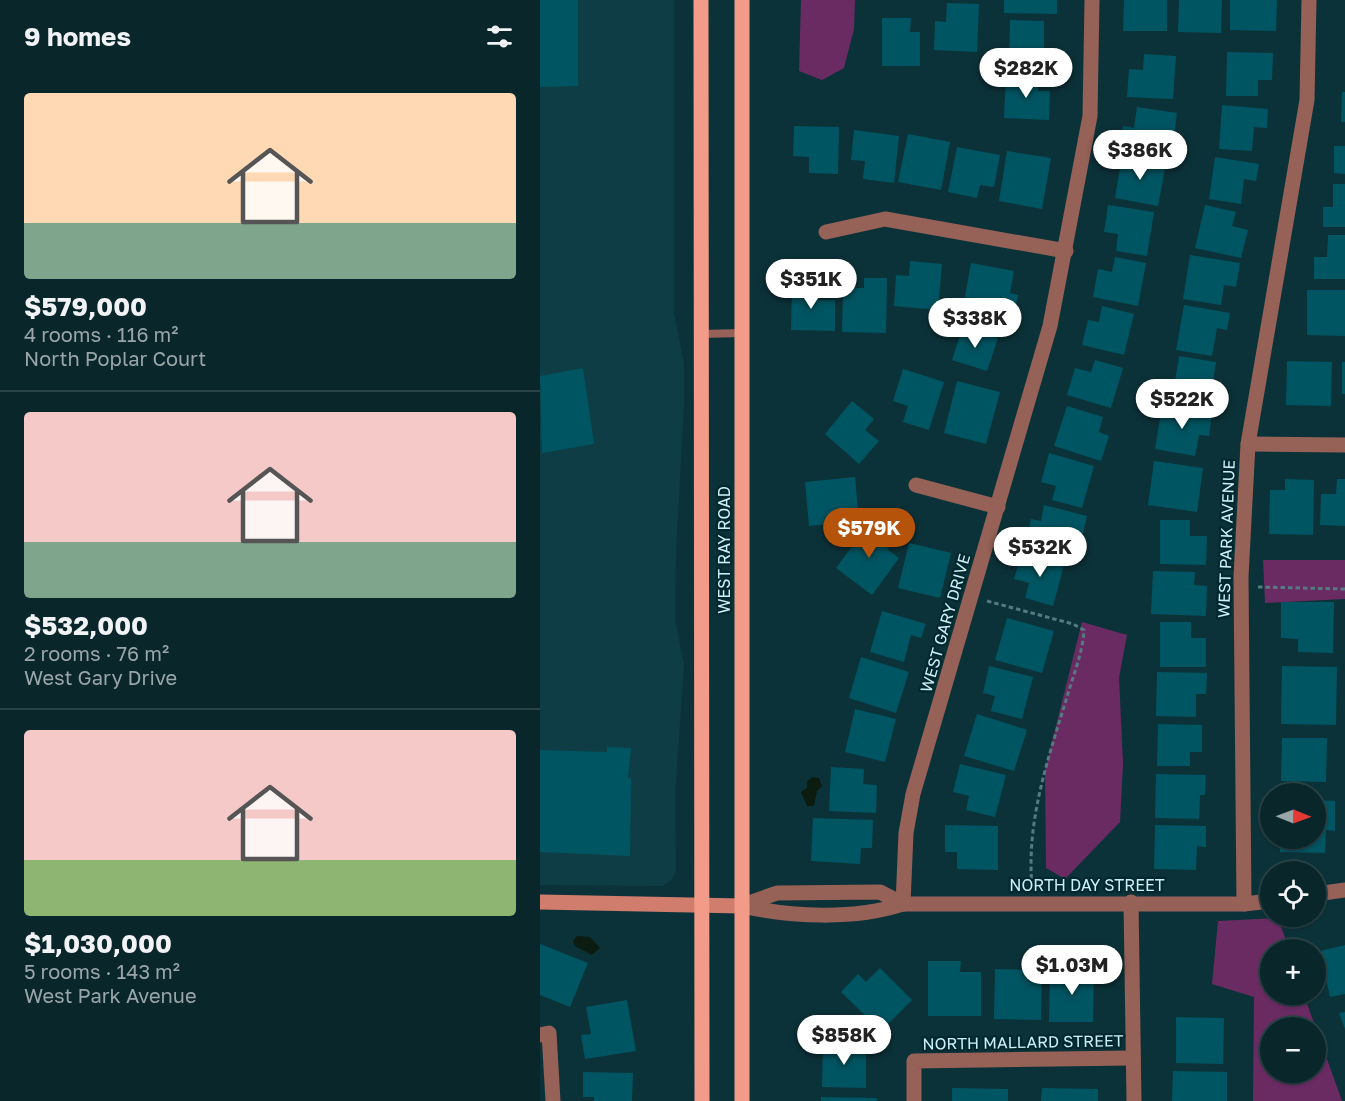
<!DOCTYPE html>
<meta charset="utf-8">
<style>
body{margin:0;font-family:"Golos Text",sans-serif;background:#173237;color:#f1f3f6;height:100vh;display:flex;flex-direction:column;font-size:22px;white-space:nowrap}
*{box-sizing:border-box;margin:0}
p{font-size:20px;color:#99a5a9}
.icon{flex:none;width:33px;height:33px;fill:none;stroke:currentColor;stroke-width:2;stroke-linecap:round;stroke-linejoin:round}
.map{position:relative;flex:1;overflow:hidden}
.drawer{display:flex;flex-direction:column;background:#09262b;width:540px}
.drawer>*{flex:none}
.needle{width:39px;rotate:91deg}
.fabs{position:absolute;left:720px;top:783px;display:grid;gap:12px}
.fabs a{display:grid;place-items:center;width:66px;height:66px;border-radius:50%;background:#09262b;box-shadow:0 2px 4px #0004,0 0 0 2px #294347;font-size:30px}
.price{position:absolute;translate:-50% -51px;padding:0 14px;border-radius:21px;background:#fff;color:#222;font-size:20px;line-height:39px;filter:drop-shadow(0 2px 3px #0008)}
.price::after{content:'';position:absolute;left:50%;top:36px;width:18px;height:14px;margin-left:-9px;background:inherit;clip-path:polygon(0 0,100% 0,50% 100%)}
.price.active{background:#b45309;color:#fff}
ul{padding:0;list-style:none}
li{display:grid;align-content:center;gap:12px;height:318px;padding:0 24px}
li+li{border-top:2px solid #294347}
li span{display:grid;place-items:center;height:186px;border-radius:6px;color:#555}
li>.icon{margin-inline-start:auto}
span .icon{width:108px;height:108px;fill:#fffc;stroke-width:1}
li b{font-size:26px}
h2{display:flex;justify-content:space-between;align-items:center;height:72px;padding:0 24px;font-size:26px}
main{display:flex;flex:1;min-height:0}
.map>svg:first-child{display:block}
</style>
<main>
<section class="drawer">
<h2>9 homes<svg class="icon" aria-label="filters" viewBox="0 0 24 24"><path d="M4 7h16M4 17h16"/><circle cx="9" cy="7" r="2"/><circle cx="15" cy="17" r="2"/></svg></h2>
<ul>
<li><span style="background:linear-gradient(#ffd9b3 70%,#7fa58c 0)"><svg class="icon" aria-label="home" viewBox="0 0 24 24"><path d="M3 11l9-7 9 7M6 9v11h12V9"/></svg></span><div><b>$579,000</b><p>4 rooms · 116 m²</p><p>North Poplar Court</p></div></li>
<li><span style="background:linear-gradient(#f6c9c9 70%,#7fa58c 0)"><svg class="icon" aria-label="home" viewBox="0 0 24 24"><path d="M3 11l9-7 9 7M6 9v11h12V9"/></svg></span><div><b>$532,000</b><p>2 rooms · 76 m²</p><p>West Gary Drive</p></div></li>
<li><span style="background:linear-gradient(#f6c9c9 70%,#8fb573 0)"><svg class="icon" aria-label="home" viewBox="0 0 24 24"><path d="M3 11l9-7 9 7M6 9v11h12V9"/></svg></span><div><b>$1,030,000</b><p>5 rooms · 143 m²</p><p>West Park Avenue</p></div></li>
</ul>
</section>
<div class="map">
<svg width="805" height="1101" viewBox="0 0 805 1101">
<rect width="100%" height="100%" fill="#0c3239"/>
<!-- built -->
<polygon fill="#0f3d45" points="0,0 134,0 134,314 144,364 144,404 136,550 135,620 144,664 135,795 136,869 133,878 123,886 0,885"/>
<!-- green -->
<g fill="#6a2b63" fill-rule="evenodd">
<polygon points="261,0 315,0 314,29 304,68 282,80 259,71"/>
<polygon points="723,560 805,560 805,599 725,603"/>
<polygon points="542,622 587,635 579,678 583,763 580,822 525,879 506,868 505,770"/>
<path d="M738 918 749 949 730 950V994L764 995 802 1101H713L714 997 672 984 678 921ZM730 1028H776V1072H730Z"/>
</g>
<!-- water -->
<g fill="#0c1c10">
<polygon points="273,777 279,778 282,786 277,791 274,806 267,806 261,792 267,788 267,781"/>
<polygon points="37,936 50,937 60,948 52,955 35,946 33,941"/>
</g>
<!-- building -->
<g fill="#005562">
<polygon points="0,0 38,0 38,86 0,87"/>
<polygon points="464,0 517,0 517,14 464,13"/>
<polygon points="584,0 627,0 627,31 583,31"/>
<polygon points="639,0 682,0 681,33 638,32"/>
<polygon points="690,0 737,0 736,31 690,30"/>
<polygon points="407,3 439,4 437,52 394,50 395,21 406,22"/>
<polygon points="342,18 371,18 370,32 380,32 380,66 342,66"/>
<polygon points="470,20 504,21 504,66 469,65"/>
<polygon points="687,52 733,53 732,80 718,80 718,96 686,96"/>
<polygon points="604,54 636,56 633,99 587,97 589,69 603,70"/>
<polygon points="466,75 499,76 498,91 510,91 509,120 464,118"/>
<polygon points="802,92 805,92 805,122 801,122"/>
<polygon points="682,105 728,109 727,128 714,127 712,151 679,149"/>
<polygon points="597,107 637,113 631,156 580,148 583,126 594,128"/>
<polygon points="254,126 299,127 298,174 269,173 269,157 253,156"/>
<polygon points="314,130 359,136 354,183 323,179 325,161 311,160"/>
<polygon points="368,134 410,142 401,190 358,182"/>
<polygon points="794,146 805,146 805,174 794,173"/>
<polygon points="417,147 460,155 454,187 440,185 437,198 408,192"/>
<polygon points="467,151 511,158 502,209 459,201"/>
<polygon points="582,156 626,164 618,206 575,198"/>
<polygon points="675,157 719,164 716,181 704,179 701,204 669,199"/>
<polygon points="793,184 805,184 805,227 783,227 783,207 793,207"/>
<polygon points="568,205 614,212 607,256 576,251 578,234 564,232"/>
<polygon points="665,205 696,212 692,226 708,230 701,258 655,248"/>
<polygon points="788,235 805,235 805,279 774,279 774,257 787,257"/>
<polygon points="650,255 700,263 696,287 684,285 681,305 643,299"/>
<polygon points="575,257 606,263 598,306 553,297 558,269 572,272"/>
<polygon points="370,261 402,264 398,310 354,306 356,275 369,276"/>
<polygon points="431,263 474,271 470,293 478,295 474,316 423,307"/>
<polygon points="324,278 347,278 346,333 302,332 303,288 324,288"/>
<polygon points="252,284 280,285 280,300 295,300 295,331 251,330"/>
<polygon points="767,290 805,290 805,336 767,335"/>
<polygon points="644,305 690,313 687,330 677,328 672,356 636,350"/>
<polygon points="562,306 594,314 584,355 542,345 548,320 559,322"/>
<polygon points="423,326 458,338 447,371 412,360"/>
<polygon points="639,356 676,362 669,407 632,401"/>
<polygon points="555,360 583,368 571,408 527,395 535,368 551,372"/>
<polygon points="747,361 792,362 791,406 746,405"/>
<rect x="802" y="362" width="3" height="32"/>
<polygon points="43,368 54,444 2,453 0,376"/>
<polygon points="363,369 404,382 389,430 363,422 368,406 353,401"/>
<polygon points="417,381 460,392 446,444 404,433"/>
<polygon points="312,401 334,419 325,430 339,441 319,464 285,434"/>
<polygon points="527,406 563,417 559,432 569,436 561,461 514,446"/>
<polygon points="622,406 672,414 669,436 659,435 655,456 615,449"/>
<polygon points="509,453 554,466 542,508 512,500 516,486 501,482"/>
<polygon points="614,461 663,468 657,512 608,505"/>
<polygon points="315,477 319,521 269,526 265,482"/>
<polygon points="745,479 774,480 773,535 729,534 730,490 745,490"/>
<polygon points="797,479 805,479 805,526 780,525 781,494 796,494"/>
<polygon points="504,505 547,516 537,559 484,546 491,519 501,521"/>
<polygon points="620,520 650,520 650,536 667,536 666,565 620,564"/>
<polygon points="330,522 354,540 347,549 359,558 332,595 296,568"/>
<polygon points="369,543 411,553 400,598 358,588"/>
<polygon points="482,552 524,565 513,606 485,598 489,583 474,579"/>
<polygon points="613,571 655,572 654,585 667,586 666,616 611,614"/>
<polygon points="741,602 794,602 793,653 758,652 758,639 741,638"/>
<polygon points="342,611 386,624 381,638 371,635 364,662 330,652"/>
<polygon points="467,618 514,631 502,673 455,660"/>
<polygon points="620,622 651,622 651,638 666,638 666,667 620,667"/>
<polygon points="321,657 369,672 356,713 309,698"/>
<polygon points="449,666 493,677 482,719 451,711 455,696 443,693"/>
<polygon points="742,666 797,667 796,725 741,724"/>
<polygon points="617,672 667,673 666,694 656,694 656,717 616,716"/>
<polygon points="315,709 356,719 345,762 305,752"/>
<polygon points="437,714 487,730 474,771 424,756"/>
<polygon points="618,724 662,725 662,752 650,752 650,766 617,766"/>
<polygon points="742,738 787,738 786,782 741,781"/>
<polygon points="67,747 91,748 88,778 91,778 90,856 0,852 0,750 67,752"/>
<polygon points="420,764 466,775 455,817 426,810 429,796 413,792"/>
<polygon points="291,767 324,769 323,784 337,785 336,813 289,811"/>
<polygon points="616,774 666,775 665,795 660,795 659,819 615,818"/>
<polygon points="776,800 795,801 795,831 786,830 785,853 740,852 740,838 776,838"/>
<polygon points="273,818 333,820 332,848 321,848 320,864 271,861"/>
<polygon points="405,825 458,826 458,870 417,869 417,852 405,852"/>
<polygon points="615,825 666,826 666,847 657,846 656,870 614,869"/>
<polygon points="0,944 48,963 30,1007 0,995"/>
<polygon points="805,945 805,994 790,997 780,951"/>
<polygon points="388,961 421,961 420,972 441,972 441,1016 388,1016"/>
<polygon points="340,968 372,1000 341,1031 301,992 318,974 326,982"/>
<polygon points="455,969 502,970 501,1020 454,1019"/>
<polygon points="510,970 554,970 553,1022 509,1022"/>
<polygon points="87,1000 96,1051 45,1059 41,1035 51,1034 46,1007"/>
<polygon points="805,1012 805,1029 799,1013"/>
<polygon points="636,1017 684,1018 683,1064 636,1063"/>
<polygon points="283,1043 326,1044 326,1088 282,1087"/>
<polygon points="633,1071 687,1072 687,1101 632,1101"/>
<polygon points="43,1072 93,1073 92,1101 54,1101 54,1097 43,1097"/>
<polygon points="412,1088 468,1089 468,1101 412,1101"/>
<polygon points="502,1088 558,1089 558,1101 501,1101"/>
<polygon points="281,1097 337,1098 337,1101 281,1101"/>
</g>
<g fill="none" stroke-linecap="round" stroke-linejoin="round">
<!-- path -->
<g stroke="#557a81" stroke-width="3" stroke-dasharray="4.5 3" stroke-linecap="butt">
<polyline points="718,587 805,589"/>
<path d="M447 601 533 624 544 630C543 652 533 676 527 697 508 759 486 821 492 887"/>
</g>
<!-- lane -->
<polyline stroke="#966156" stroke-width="8" points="161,334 203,333"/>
<!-- street -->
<g stroke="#966156" stroke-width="15">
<polyline points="286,232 345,219 526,251"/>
<polyline points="708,444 805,445"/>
<polyline points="376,485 458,507"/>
<polyline points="776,894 805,890"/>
<polyline points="591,902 594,1101"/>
<polyline points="363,904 366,833 373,794 510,326 550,116 552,0"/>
<polyline points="704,904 701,577 708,444 767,100 769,0"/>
<polyline points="203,905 237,893 340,892 363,904"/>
<path d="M202 906C251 917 315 920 363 904H704L730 901"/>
<polyline points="0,1035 9,1033 13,1101"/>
<polyline points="374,1101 374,1061 593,1058"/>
</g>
<!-- secondary -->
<polyline stroke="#d17d6d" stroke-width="15" points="0,902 202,906"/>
<!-- primary -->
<g stroke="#f29b89" stroke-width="15">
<polyline points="161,0 162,1101"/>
<polyline points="202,0 202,1101"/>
</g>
</g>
<g text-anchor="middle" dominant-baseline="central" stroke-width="4.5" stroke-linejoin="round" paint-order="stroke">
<!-- street labels -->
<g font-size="16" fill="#ceeff6" stroke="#01282f">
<text transform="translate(686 539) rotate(-88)">WEST PARK AVENUE</text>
<text transform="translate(184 550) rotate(-90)">WEST RAY ROAD</text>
<text transform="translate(405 623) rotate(-74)">WEST GARY DRIVE</text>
<text x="547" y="885">NORTH DAY STREET</text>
<text transform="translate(483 1042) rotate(-1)">NORTH MALLARD STREET</text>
</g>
</g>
</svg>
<div class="fabs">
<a><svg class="needle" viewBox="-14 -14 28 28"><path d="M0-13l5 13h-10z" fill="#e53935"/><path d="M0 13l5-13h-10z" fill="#99a5a9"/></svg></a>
<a><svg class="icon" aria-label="locate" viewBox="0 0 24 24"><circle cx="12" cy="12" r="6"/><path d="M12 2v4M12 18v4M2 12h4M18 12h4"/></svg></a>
<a>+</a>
<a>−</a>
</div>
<b class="price" style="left:486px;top:99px">$282K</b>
<b class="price" style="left:600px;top:181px">$386K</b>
<b class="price" style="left:271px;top:310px">$351K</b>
<b class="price" style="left:435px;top:349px">$338K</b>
<b class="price" style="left:642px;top:430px">$522K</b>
<b class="price active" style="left:329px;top:559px">$579K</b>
<b class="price" style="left:500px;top:578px">$532K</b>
<b class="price" style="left:532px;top:996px">$1.03M</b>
<b class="price" style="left:304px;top:1066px">$858K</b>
</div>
</main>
